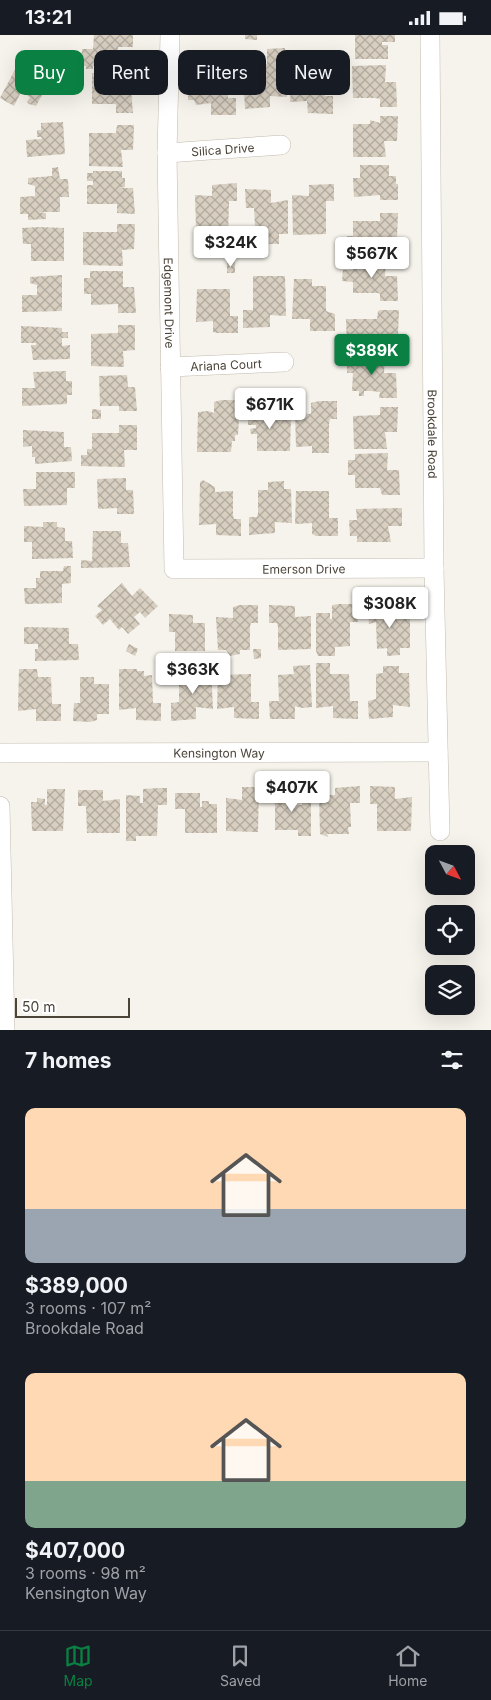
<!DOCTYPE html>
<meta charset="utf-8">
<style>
body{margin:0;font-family:Inter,sans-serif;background:#242831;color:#f1f3f6;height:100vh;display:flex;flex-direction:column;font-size:19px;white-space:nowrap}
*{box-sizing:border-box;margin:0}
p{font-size:16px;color:#9ea1a6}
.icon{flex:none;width:28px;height:28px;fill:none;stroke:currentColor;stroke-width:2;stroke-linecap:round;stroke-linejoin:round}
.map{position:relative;height:995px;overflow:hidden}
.drawer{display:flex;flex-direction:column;background:#171b24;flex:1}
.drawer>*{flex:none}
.top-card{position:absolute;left:15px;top:15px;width:461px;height:45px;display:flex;gap:10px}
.needle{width:32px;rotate:131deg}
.controls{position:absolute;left:425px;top:810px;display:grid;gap:10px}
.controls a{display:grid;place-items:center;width:50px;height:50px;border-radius:10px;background:#171b24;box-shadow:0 5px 20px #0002;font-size:25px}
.scale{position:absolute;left:15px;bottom:12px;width:115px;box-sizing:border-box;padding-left:5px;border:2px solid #4b4439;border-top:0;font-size:14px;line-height:18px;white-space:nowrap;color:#4b4439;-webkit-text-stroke:4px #fff;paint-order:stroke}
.price{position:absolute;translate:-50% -42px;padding:0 11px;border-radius:5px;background:#fff;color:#222;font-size:16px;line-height:32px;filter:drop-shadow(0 1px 2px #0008)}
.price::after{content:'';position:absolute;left:50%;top:30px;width:15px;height:11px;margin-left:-8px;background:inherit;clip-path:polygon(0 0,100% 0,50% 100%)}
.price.on{background:#0b8043;color:#fff}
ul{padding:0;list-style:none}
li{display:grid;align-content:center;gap:10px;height:265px;padding:0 25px}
li span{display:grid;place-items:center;height:155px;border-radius:10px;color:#555}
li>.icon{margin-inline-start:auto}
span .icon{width:90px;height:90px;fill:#fffc;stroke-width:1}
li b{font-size:21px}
h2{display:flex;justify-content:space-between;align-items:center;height:60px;padding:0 25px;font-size:21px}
.chip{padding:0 18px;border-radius:10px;background:#171b24;box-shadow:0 5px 20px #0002;font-size:18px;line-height:45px}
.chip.on{background:#0b8043;color:#fff}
.status{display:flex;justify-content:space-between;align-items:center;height:35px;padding:0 25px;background:#171b24;direction:ltr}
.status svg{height:14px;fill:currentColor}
.tab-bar{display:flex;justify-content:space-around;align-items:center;height:70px;border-top:1px solid #363941;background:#171b24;font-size:14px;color:#9ea1a6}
.tab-bar a{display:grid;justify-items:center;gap:2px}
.tab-bar .on{color:#0b8043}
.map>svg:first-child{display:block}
</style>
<div class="status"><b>13:21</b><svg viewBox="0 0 49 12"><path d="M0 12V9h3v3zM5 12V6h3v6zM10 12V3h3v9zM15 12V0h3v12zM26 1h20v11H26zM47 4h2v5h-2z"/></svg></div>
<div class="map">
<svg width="491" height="995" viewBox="0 0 491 995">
<defs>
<pattern id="building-cross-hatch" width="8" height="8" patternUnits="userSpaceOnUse" patternTransform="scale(1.25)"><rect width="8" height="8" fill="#d8cfc1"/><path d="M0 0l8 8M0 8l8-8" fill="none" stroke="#b1aa9e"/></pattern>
</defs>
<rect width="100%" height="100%" fill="#f6f3ec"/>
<!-- building -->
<g fill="url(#building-cross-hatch)">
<polygon points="94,0 133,0 133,12 118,12 118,21 125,23 123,31 93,31 93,34 86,34 86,31 81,31 82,14 93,14"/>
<polygon points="245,0 257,0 257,5 245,4"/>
<polygon points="355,0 395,0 395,7 382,7 382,10 388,10 388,24 355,24"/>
<polygon points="285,13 287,62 270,61 270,72 245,74 244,56 252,56 252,54 247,54 247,46 250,46 250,37 253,36 253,30 267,29 267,14"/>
<polygon points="292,26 311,26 311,34 324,34 324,58 325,61 333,61 333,79 308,78 307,66 290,67"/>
<polygon points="19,27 51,44 36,71 29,69 27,67 30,62 21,57 14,71 0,63"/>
<polygon points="190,29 227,29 227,53 232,53 232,59 228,60 228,63 236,63 236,80 211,80 211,68 196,70 194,65 188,65"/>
<polygon points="386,30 385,47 396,47 397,72 380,72 380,64 375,63 353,63 352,31"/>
<polygon points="92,38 125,38 125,52 118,52 118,55 131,55 133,78 116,78 116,69 92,69"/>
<polygon points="380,81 398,81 397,106 384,106 386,122 353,122 353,89 370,89 370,85 380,88"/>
<polygon points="63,87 65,119 27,122 26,105 42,104 41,102 37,102 37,95 41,95 41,88"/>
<polygon points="117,90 134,90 133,115 121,115 123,132 89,131 89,98 116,98"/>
<polygon points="360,130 389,130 389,141 396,141 396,149 398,149 398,165 380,165 380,160 354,162 353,143 360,143"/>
<polygon points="58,132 60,144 68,144 69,162 60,162 60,177 38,177 46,178 46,184 28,185 28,179 20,179 20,162 35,161 35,151 28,149 28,143 52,141 52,133"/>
<polygon points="93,136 122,136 122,143 125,143 125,152 119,153 133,153 135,179 117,178 117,169 87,169 87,150 93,150 93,146 87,146 87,138 93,138"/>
<polygon points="237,148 237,166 229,166 228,202 222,202 222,193 196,193 195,160 212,161 212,150"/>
<polygon points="334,149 334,166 326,166 326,199 293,200 292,160 309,161 309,150"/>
<polygon points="245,154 271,155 271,168 288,165 288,199 279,199 279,209 256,209 254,173 246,173"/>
<polygon points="380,178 398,178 397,203 385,203 386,220 347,219 347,201 353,201 353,186 380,186"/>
<polygon points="117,189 135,189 134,214 122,215 123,231 83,230 83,197 117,197"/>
<polygon points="39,192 64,193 64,226 31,226 31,209 23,209 22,193"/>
<polygon points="386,224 385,241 397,241 398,266 380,266 380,259 378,258 353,258 353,247 342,246 343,235 353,235 353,225"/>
<polygon points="235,227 235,238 227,238 227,228"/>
<polygon points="90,236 123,236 123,252 134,252 136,278 118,278 118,269 91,270 91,259 84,259 84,243 90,243"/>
<polygon points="62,240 62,276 22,277 22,260 37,260 37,250 30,248 30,242"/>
<polygon points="253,241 285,241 286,281 270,280 270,292 243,293 243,275 253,275"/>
<polygon points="294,244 312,244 312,251 326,251 326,276 335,279 335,296 310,296 310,284 292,284"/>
<polygon points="197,254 230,254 230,281 238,281 238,298 217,298 213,297 213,286 196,287"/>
<polygon points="381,275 399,275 398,300 386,300 388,317 347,316 346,284 377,284 378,276"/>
<polygon points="118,290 135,290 135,315 123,316 124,332 91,331 91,299 118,298"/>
<polygon points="21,291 62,293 62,297 68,297 68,303 62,303 62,311 70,310 70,324 33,325 31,310 36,310 36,308 21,308"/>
<polygon points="379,321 385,321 384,338 396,338 397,363 379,363 380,357 372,356 364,356 364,361 359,361 359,356 352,356 353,338 347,338 347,322"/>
<polygon points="66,336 66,346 72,346 72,360 67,360 67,369 22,371 22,353 35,353 33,337"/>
<polygon points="127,340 128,352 135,352 137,376 119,376 119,371 100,371 99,341"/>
<polygon points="221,365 240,365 238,400 235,400 235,406 232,406 231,417 197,417 198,377 208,376 214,378 214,367"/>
<polygon points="319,366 337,366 337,384 330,384 329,389 329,418 312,418 312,411 296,412 295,378 311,379 311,368"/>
<polygon points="248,371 274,373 274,385 291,383 290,416 257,416 257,399 251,399 250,394 256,393 256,390 248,390"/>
<polygon points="380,372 398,372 397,397 385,397 387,414 354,414 353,381 380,380"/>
<polygon points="92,374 101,375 101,384 92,384"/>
<polygon points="119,390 137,390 137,415 124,415 125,432 81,431 81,420 87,420 87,414 92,414 92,398 119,398"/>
<polygon points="23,395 64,397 64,412 71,412 72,426 35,429 35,422 32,422 32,411 23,412"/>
<polygon points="388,418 387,435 399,435 400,460 382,460 380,453 355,453 355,440 348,440 348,425 355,425 355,419"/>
<polygon points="36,437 75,437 75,453 67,453 67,470 24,471 23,454 36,454"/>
<polygon points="126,443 126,455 133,455 134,479 117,479 117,473 98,474 97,444"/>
<polygon points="203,445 215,452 215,457 233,456 233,480 234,484 241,484 241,501 216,500 216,489 199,490 200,447"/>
<polygon points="284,446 284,454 291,454 292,488 275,487 275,498 249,500 249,482 257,482 258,478 258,455 268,455 268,447"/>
<polygon points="296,456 329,456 329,483 338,483 338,501 316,501 312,499 312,488 295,489"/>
<polygon points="402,473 402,491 388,491 391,507 357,507 357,501 350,501 349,485 357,485 356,474"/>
<polygon points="43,487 57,487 57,492 65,493 65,506 72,506 73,523 32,524 32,507 24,507 24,491 43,492"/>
<polygon points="93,496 121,496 121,508 128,508 130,532 81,533 81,525 92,526"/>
<polygon points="64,531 71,531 71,548 62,549 62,568 25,569 24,553 36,553 36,543 40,543 40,536 63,536"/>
<polygon points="122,548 132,561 140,553 158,571 145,583 140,577 134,582 140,589 128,599 122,592 119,595 110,584 103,590 95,581 102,575 97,571"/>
<polygon points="339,569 357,569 358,587 350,587 350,611 335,612 335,621 318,621 316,616 316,578 330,578 330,584 332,584 332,570"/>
<polygon points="367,569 393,570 393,581 410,580 410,613 400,613 400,620 387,621 387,613 377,614 376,587 369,589"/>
<polygon points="240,570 258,570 258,588 251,588 250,591 250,615 240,615 240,619 230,621 226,615 218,615 216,582 233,583 233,572"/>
<polygon points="269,570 295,571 295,582 311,581 311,614 278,615 278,592 277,588 269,588"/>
<polygon points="169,579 193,580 193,588 205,588 205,616 175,616 175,597 169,597"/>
<polygon points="24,592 69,593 69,609 78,609 79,625 35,626 35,614 38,614 38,609 24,609"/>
<polygon points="129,609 138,614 135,621 126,616"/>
<polygon points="253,614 261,614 261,623 254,624"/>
<polygon points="316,628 330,628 330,639 349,639 350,666 358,666 358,684 333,683 333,671 316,673"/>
<polygon points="310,630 312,672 302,673 295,671 295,684 270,684 269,666 279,666 278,640 294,639 293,631"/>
<polygon points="383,631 399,631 399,638 409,638 410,672 393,670 393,682 369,684 368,666 376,664 376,639 383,638"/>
<polygon points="19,634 37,634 38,642 51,642 52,669 61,669 61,686 36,686 36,674 18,676"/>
<polygon points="119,634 137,634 137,636 144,636 144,641 152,640 153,668 161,668 161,686 136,685 136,673 119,675"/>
<polygon points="190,634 211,634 213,674 196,672 196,684 171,686 171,668 179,667 179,640 190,640"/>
<polygon points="251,639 251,667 259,667 259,684 234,683 234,672 217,674 218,640"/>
<polygon points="80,642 94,642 94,649 109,649 109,679 97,679 97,685 90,687 73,686 74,668 80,668"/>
<polygon points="360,751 360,768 350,768 351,792 348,792 349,799 327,799 328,802 320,799 319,760 335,760 335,753"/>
<polygon points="370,751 395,752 395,764 412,762 411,796 377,796 377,769 370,769"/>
<polygon points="242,752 259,752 258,797 226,796 226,763 242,765"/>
<polygon points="160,753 167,753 167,770 158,770 157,801 136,801 136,806 126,806 126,760 140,761 140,768 143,768 143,754"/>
<polygon points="47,754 65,754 63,796 32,796 31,767 37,767 37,763 45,764 45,770 47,770"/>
<polygon points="78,755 103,755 103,766 120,764 120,798 87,798 86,771 78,771"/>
<polygon points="271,755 292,755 292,770 302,770 302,763 311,763 311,801 298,801 298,795 275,795 275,770"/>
<polygon points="175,758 200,758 200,772 202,772 202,766 209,766 209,769 217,769 217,798 185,798 185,774 175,774"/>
</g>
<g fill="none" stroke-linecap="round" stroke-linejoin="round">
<defs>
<g id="minor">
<path id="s1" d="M170 0 167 118 174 534 434 533"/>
<path id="s2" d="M430 0 434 533 440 796"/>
<path id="s3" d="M167 118 281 110"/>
<path id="s4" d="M170 332 284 327"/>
<path id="s5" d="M0 718 438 717"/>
<polyline points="0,771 5,995"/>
</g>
</defs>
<!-- minor casing -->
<use href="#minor" stroke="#c2bbae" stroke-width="20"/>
<!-- minor -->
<use href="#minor" stroke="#fff" stroke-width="19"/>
</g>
<g text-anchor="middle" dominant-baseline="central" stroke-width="4" stroke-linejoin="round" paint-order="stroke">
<!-- street labels -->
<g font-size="12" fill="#4b4439" stroke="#fff">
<text stroke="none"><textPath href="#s3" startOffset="56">Silica Drive</textPath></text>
<text stroke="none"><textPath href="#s1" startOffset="268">Edgemont Drive</textPath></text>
<text stroke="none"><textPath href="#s4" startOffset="56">Ariana Court</textPath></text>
<text stroke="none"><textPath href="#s2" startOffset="399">Brookdale Road</textPath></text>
<text stroke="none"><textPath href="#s1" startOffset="664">Emerson Drive</textPath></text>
<text stroke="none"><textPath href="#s5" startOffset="219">Kensington Way</textPath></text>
</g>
</g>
</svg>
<div class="controls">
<a><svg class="needle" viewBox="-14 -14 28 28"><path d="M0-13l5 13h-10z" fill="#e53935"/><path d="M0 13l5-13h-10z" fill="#9ea1a6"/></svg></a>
<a><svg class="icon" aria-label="locate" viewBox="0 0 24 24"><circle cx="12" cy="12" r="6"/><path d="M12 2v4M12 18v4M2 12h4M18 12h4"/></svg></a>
<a><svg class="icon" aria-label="layers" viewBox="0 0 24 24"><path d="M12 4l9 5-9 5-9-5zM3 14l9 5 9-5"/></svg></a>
</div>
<div class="scale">50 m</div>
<b class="price" style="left:231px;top:233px">$324K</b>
<b class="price" style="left:372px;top:244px">$567K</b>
<b class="price on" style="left:372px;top:341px">$389K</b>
<b class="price" style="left:270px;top:395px">$671K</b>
<b class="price" style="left:390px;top:594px">$308K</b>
<b class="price" style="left:193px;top:660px">$363K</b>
<b class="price" style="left:292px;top:778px">$407K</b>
<div class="top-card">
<a class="chip on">Buy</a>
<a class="chip">Rent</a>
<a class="chip">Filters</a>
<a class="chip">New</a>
</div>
</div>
<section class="drawer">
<h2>7 homes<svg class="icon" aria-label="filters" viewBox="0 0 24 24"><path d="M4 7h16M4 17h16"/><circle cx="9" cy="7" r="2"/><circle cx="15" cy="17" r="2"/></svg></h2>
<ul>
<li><span style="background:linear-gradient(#ffd9b3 65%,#9aa5b1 0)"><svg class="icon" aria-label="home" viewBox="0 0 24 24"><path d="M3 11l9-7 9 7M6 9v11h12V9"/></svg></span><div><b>$389,000</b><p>3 rooms · 107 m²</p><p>Brookdale Road</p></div></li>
<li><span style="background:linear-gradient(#ffd9b3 70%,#7fa58c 0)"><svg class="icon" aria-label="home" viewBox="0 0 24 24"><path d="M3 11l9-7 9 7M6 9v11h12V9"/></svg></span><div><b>$407,000</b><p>3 rooms · 98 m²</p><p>Kensington Way</p></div></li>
</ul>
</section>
<nav class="tab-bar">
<a class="on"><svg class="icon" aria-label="map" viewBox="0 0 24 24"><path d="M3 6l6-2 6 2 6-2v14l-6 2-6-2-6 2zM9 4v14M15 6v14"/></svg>Map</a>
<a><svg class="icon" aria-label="saved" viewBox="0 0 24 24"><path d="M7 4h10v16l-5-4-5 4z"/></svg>Saved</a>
<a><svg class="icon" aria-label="home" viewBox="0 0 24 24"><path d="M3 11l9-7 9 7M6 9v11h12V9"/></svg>Home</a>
</nav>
